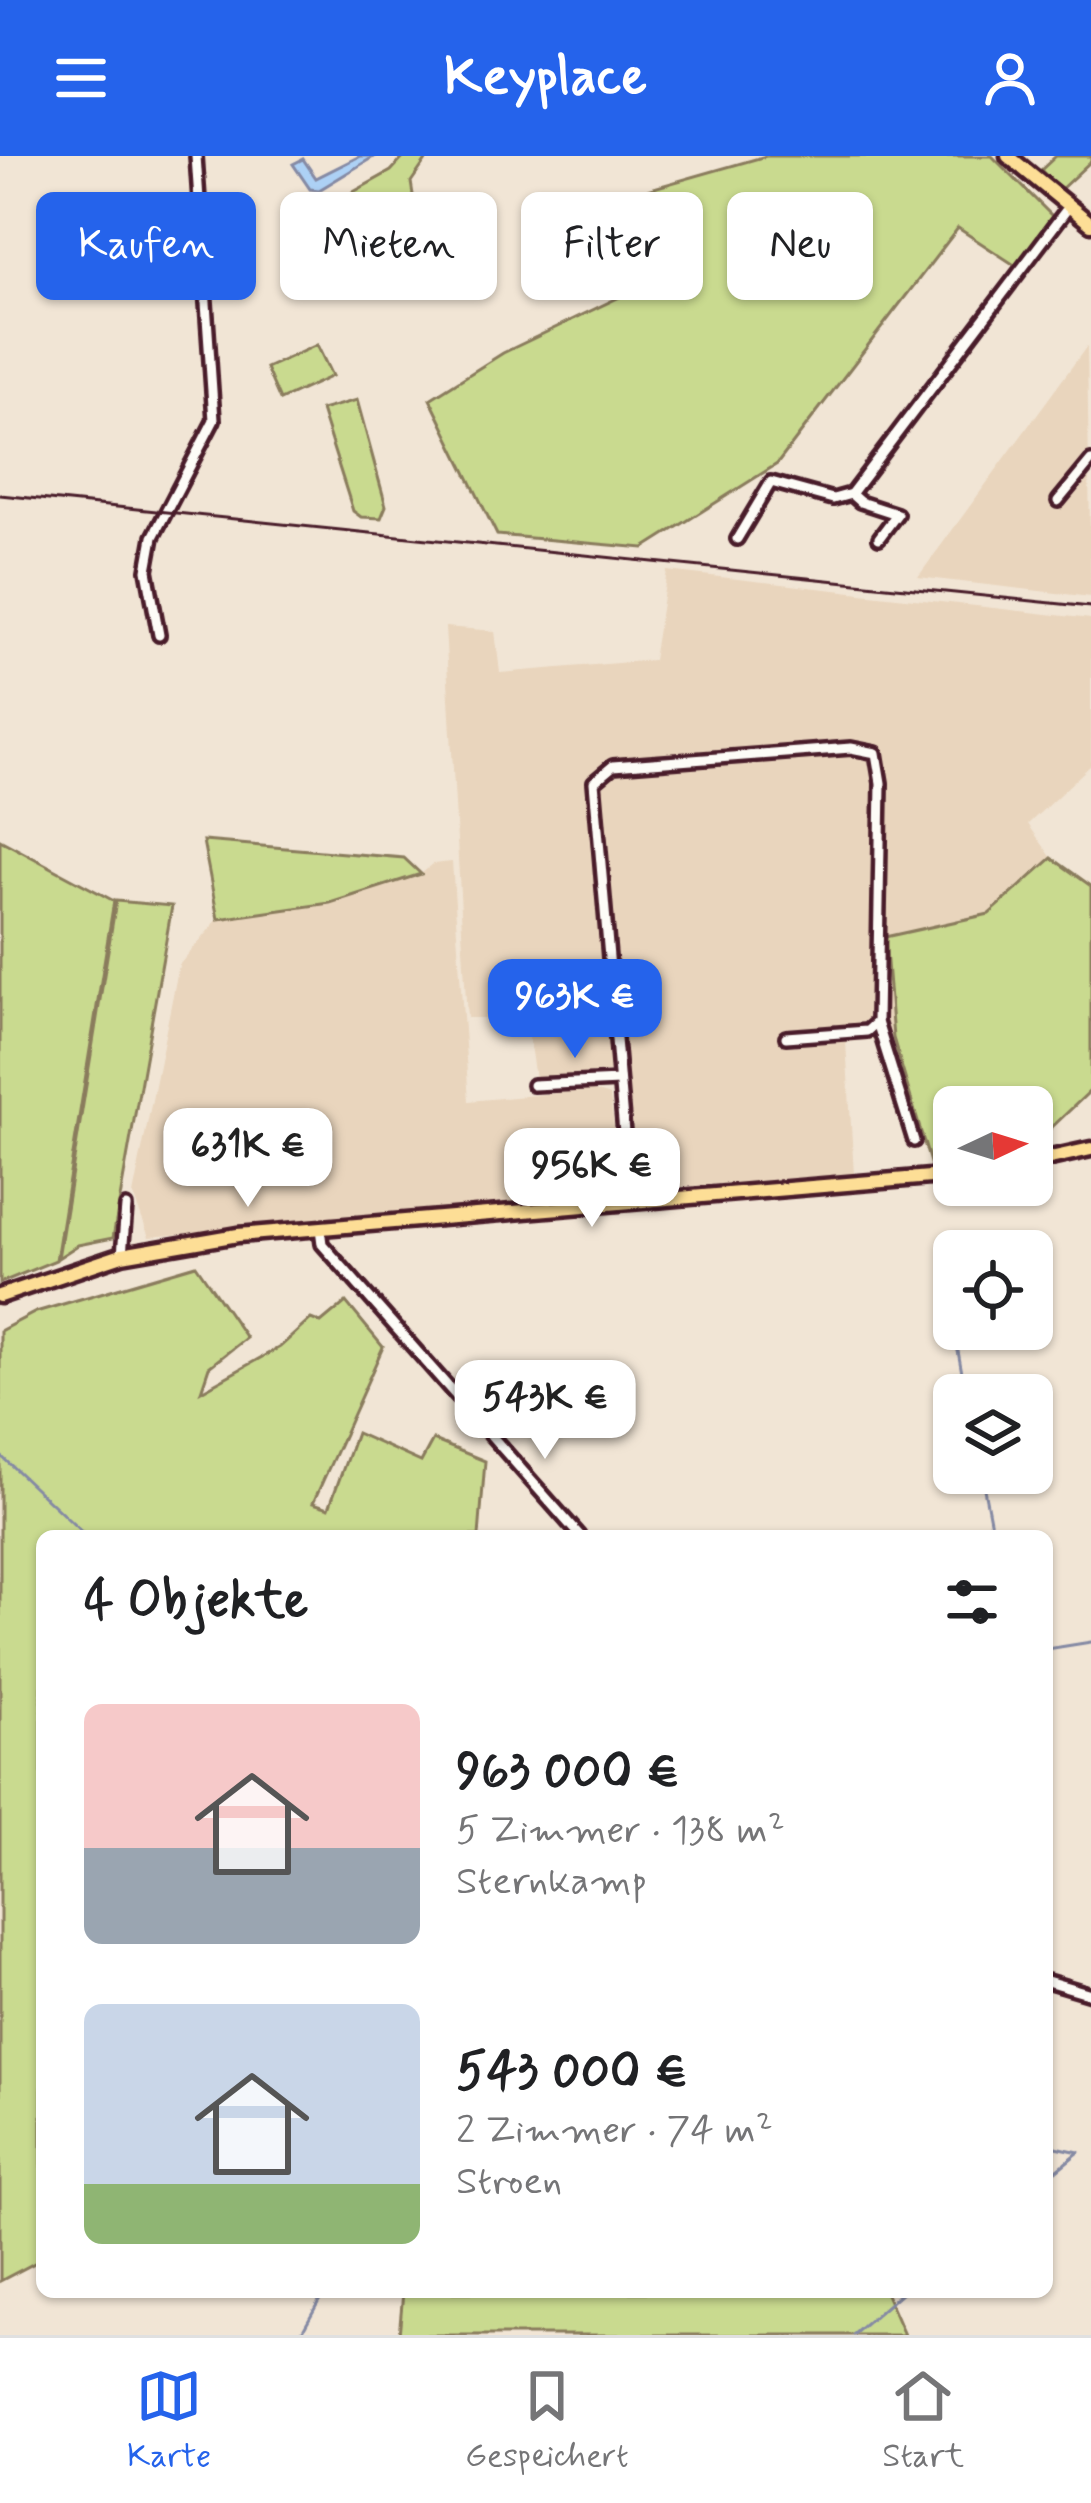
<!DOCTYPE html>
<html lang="de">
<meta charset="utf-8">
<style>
body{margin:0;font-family:Mynerve,sans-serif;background:#f2f2f2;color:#202124;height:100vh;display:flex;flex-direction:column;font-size:45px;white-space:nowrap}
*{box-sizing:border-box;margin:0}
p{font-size:39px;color:#757577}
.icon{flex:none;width:66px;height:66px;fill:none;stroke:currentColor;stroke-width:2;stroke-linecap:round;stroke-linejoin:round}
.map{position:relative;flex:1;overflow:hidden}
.details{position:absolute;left:36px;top:1374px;width:1017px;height:768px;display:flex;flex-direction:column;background:#fff;border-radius:18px;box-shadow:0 3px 9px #0004}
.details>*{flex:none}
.guide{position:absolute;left:36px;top:36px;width:1020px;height:108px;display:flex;gap:24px}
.needle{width:78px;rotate:86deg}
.controls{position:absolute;left:933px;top:930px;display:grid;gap:24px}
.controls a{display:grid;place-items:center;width:120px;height:120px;border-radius:18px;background:#fff;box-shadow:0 3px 9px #0004;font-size:60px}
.price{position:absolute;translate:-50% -102px;padding:0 27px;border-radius:24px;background:#fff;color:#222;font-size:39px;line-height:78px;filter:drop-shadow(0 3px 6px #0008)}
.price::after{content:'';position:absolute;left:50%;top:72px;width:36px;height:27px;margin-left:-18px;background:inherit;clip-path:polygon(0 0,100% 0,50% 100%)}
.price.on{background:#2563eb;color:#fff}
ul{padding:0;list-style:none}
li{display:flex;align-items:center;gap:36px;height:300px;padding:0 48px}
li span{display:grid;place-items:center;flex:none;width:336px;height:240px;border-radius:18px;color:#555}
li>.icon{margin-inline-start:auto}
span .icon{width:144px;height:144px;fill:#fffc;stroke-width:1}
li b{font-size:51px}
h2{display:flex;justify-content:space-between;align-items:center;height:144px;padding:0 48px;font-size:51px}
.chip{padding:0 42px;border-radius:18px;background:#fff;box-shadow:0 3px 9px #0004;font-size:42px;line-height:108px}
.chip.on{background:#2563eb;color:#fff}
header{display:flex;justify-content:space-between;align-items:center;height:156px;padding:0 48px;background:#2563eb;color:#fff;font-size:54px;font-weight:700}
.tab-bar{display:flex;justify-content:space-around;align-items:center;height:168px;border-top:3px solid #e0e0e0;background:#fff;font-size:33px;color:#757577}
.tab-bar a{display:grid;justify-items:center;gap:6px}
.tab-bar .on{color:#2563eb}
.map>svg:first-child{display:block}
</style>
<header><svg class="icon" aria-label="menu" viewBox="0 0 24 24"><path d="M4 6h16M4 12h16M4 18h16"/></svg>Keyplace<svg class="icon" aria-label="person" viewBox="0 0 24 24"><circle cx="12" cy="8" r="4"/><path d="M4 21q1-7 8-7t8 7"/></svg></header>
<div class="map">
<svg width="1091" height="2179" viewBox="0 0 1091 2179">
<rect width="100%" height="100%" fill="#f1e5d5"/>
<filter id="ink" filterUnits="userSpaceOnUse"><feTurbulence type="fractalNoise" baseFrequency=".00833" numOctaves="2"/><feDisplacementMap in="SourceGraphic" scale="24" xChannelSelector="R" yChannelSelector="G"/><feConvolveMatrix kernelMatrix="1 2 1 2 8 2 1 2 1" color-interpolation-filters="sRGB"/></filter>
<g filter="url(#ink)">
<!-- built -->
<g fill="#e9d5bd">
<polygon points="1087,190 1091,441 918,421"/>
<polygon points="667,415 1091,463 1091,609 1028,668 1052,702 989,758 885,781 893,882 846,886 854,1019 638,1034 627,914 535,923 526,862 467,862 445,471 495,475 500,517 653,504"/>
<polygon points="452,706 469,945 590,934 610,940 623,1038 149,1081 133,1039 179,809 218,763 330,747 421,718 433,708"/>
</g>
<!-- green -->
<g fill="#c9da8f" stroke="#8a7c5d" stroke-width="3">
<polygon points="405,0 429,0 411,26 413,39 442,75 406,115 368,134 321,54 391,15"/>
<polygon points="766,0 992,0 1052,60 1016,110 958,72 777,308 644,392 497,379 430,243 503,197 659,122 650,33"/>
<polygon points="1056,0 1091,0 1091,5 1060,34 1041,14"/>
<polygon points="317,189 332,220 280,244 266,212"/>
<polygon points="357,244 386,350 381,362 361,361 353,355 321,254"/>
<polygon points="0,684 114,745 56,1104 0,1127"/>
<polygon points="203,685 404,702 421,718 330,747 218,763"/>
<polygon points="1052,702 1091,730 1091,934 1032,990 1032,951 954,951 954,1006 931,1010 893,882 885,781 989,758"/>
<polygon points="116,745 172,750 113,1082 78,1089 58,1102"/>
<polygon points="196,1109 246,1182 209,1211 201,1235 280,1191 311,1163 321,1167 346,1146 383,1191 313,1347 329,1352 356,1277 421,1306 433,1284 485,1305 479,1380 42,1380 42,2103 0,2125 0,1175 36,1156"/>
<polygon points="403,2136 885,2136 904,2179 399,2179"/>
</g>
<!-- water -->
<polygon fill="#add1f5" stroke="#858aa4" stroke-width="3" points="360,0 375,0 319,34 310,33 293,8 303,3 316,22"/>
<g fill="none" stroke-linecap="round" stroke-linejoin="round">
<!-- stream -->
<g stroke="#858aa4" stroke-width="3">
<polyline points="950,1153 954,1171"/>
<polyline points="954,1173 966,1239"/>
<polyline points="0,1299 86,1380"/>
<polyline points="981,1317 993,1380"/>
<polyline points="1047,1493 1091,1486"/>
<polyline points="1047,1989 1079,1996 1047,2022"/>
<polyline points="300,2179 324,2136"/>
<polyline points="853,2179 902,2136"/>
</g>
<defs>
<g id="minor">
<polyline points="851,338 860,346 897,358 879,382"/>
<polyline points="1058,345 1091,305"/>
<polyline points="737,383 771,326 833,343 851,338 1067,53"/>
<polyline points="159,479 147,414 153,381 214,264 196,0"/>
<polyline points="877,866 914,985"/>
<polyline points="533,929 619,925"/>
<polyline points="630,1047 594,626 613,610 851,592 876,597 881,627 877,866 867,875 786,881"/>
<polyline points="320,1072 322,1088 580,1380"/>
<polyline points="122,1099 126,1051"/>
<polyline points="1047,1825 1091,1838"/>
</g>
<g id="major">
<polyline points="1008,0 1091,68"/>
<polyline points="1032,1006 1091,993"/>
<polyline points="0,1140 122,1099 238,1079 954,1019"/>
</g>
</defs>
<!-- minor casing -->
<use href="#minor" stroke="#4a1f2b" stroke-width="18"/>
<!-- major casing -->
<use href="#major" stroke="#4a1f2b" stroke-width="21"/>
<!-- minor -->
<use href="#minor" stroke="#fdfcf7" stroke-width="9"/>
<!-- major -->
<use href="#major" stroke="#fdde96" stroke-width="12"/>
<!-- rail -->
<polyline stroke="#4a1f2b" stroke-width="3" points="0,339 1091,451"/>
</g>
</g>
</svg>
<div class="controls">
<a><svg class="needle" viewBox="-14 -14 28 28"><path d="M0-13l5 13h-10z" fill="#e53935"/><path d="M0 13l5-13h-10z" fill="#757577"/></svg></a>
<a><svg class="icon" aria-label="locate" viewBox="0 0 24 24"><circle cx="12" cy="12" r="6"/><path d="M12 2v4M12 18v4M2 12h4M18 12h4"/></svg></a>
<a><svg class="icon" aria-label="layers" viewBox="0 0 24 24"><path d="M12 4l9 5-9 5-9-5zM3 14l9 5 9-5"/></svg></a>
</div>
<b class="price on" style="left:575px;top:905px">963K €</b>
<b class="price" style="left:248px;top:1054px">631K €</b>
<b class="price" style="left:592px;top:1074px">956K €</b>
<b class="price" style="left:545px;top:1306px">543K €</b>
<div class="guide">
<a class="chip on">Kaufen</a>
<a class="chip">Mieten</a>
<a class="chip">Filter</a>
<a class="chip">Neu</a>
</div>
<section class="details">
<h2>4 Objekte<svg class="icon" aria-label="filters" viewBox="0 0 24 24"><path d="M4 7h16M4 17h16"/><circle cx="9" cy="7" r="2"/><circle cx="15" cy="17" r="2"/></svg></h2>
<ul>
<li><span style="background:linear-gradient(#f6c9c9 60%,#9aa5b1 0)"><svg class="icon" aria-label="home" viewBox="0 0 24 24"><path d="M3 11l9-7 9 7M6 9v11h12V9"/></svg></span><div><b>963 000 €</b><p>5 Zimmer · 138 m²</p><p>Sternkamp</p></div></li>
<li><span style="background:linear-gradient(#c9d6e8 75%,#8fb573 0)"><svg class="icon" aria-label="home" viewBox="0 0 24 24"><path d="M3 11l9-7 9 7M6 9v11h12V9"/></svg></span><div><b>543 000 €</b><p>2 Zimmer · 74 m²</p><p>Stroen</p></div></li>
</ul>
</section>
</div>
<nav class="tab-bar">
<a class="on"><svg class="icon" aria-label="map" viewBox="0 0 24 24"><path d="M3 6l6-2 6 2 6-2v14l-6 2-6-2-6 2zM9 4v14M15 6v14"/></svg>Karte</a>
<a><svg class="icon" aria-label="saved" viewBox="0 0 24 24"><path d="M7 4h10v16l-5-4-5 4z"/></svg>Gespeichert</a>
<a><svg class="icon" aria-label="home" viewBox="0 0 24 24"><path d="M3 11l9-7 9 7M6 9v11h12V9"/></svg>Start</a>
</nav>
